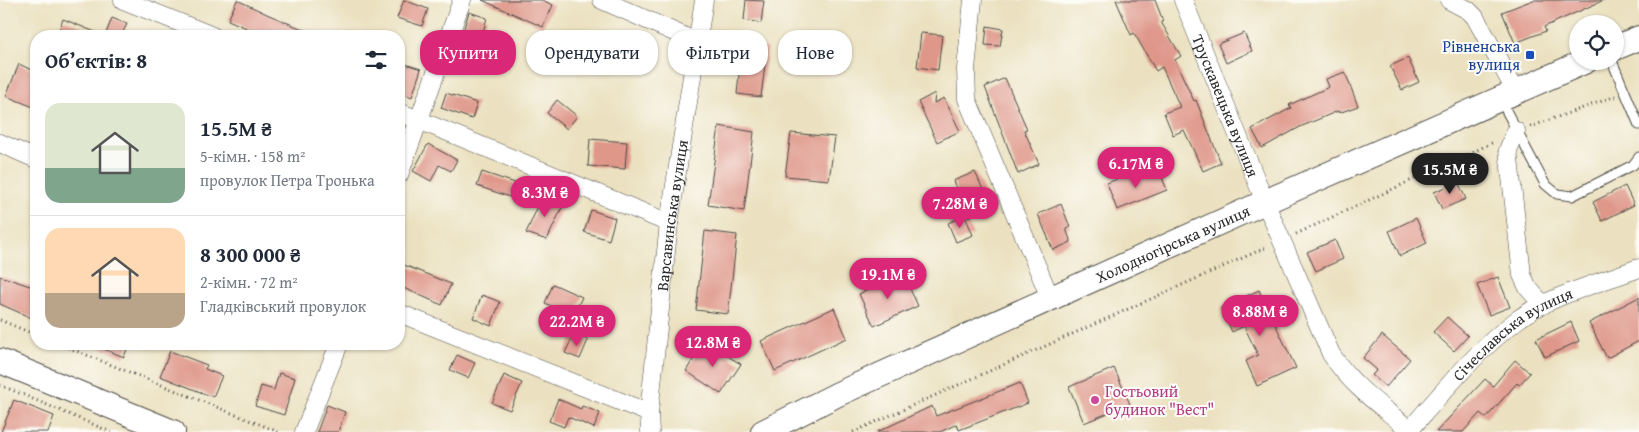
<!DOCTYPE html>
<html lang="uk">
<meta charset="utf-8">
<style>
body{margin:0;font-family:"Gentium Book Plus",serif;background:#f6f6f7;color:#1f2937;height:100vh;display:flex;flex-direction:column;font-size:19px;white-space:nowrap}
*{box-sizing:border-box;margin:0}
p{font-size:16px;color:#747a83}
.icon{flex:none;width:28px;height:28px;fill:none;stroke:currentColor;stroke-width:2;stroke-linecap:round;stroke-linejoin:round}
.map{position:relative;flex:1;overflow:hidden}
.drawer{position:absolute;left:30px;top:30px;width:375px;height:320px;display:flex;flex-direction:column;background:#fff;border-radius:20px;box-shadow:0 1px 4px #0004}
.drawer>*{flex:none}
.top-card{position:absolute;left:420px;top:30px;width:475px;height:45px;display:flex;gap:10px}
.buttons{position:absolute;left:1569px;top:15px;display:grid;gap:10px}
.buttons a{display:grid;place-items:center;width:55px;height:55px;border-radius:50%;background:#fff;box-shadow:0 1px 4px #0004;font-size:25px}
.price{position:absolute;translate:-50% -42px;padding:0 11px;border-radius:18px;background:#db2777;color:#fff;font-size:16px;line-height:32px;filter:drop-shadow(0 1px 2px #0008)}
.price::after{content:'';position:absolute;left:50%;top:30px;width:15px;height:11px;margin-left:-8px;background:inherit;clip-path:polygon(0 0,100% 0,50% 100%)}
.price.active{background:#222;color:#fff}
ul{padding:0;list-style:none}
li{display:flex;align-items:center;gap:15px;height:125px;padding:0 15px}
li+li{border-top:1px solid #e0e1e3}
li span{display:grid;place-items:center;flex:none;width:140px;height:100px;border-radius:15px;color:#555}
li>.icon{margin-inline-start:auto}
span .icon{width:60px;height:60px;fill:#fffc;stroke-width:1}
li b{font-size:21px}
h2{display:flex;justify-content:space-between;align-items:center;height:60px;padding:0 15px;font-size:21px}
.chip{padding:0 18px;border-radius:20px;background:#fff;box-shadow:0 1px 4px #0004;font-size:18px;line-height:45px}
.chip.active{background:#db2777;color:#fff}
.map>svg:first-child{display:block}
</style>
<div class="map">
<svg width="1639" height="432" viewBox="0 0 1639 432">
<rect width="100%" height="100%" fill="#fdfcf7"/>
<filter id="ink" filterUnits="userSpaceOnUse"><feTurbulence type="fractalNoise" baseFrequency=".02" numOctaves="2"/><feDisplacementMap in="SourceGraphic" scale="10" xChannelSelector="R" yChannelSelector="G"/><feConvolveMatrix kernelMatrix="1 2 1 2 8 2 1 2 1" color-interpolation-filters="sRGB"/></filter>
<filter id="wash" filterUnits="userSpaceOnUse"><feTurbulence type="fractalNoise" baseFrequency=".0096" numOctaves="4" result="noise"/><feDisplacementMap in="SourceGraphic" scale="20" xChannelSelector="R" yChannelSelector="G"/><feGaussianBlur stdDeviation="1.12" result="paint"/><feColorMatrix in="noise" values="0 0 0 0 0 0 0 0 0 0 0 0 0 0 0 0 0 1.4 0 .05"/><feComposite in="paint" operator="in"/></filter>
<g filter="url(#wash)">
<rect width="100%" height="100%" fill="#ebe1c0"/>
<g id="blocks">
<!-- building -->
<g fill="#df978a">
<polygon points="237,0 269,15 319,36 265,36 228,20"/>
<polygon points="404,0 428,9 422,26 397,18"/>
<polygon points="482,0 542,0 553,5 543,27"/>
<polygon points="746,0 764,1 761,23 744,20"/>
<polygon points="1116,0 1155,0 1163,21 1161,22 1181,56 1175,60 1194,101 1196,100 1221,163 1203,171 1184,130 1173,135 1164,113 1180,107 1162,67 1156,71 1134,33 1131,35"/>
<polygon points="1533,0 1604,0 1544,27 1546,31 1515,43 1502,12"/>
<polygon points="469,12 487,18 474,63 455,57"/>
<polygon points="112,18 127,24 121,36 57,36 63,19 105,36"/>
<polygon points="987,26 1003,29 1000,46 985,45"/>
<polygon points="921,33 942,35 938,70 917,67"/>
<polygon points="1244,33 1252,51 1226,63 1218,44"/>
<polygon points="614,34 641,44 633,64 607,54"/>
<polygon points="742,46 767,48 761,97 737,94"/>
<polygon points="1408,58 1419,82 1402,90 1390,66"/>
<polygon points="399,62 421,69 412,97 399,92"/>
<polygon points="19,64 36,72 36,108 6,96"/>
<polygon points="1345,72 1358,106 1339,113 1338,111 1300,127 1262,148 1252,129 1291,108 1289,105 1329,87 1326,79"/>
<polygon points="1005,78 1027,129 1024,130 1039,164 1018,174 985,87"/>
<polygon points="446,93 477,103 472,119 441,108"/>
<polygon points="935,93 934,103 944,98 960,131 937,142 918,102"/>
<polygon points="557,100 577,116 567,129 547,113"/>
<polygon points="719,126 754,132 744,211 708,205"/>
<polygon points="791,133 835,137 829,180 785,176"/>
<polygon points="590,139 627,142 625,169 588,166"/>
<polygon points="428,144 457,160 451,171 439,165 431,181 413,171"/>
<polygon points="1159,170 1167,190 1117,210 1107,183 1133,173 1135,179"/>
<polygon points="482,172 515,183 510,197 477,186"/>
<polygon points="975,172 991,207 968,217 953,181"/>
<polygon points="1458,182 1466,199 1442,209 1434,192"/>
<polygon points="1625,186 1634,205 1602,221 1593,202"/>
<polygon points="543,195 564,203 547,240 526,233"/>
<polygon points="1061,204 1070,227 1066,229 1071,242 1053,250 1038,214"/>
<polygon points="591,210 615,218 609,240 584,232"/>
<polygon points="965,216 973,235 956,242 948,223"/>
<polygon points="1416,218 1427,243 1400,256 1389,231"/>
<polygon points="705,231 737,235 728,314 696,310"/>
<polygon points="1335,240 1343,259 1316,271 1307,252"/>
<polygon points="399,263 451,284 442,305 399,286"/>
<polygon points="903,274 918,306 874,326 859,294"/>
<polygon points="0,276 36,288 36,320 0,304"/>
<polygon points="1498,277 1510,307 1489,315 1477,285"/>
<polygon points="553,284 582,297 573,316 545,303"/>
<polygon points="1259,290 1296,368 1257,386 1246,361 1258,355 1244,326 1232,332 1221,308"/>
<polygon points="482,295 500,302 491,326 473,318"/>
<polygon points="1639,297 1639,341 1607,358 1589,323"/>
<polygon points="834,308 847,338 775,371 761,341"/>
<polygon points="1447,317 1468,336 1454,351 1433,332"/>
<polygon points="1571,322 1579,341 1545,357 1536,339"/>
<polygon points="574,334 588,340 580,359 565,353"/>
<polygon points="1382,335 1410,359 1386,387 1372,375 1377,370 1363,358"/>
<polygon points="704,342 741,364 721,394 686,371"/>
<polygon points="91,344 129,344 124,357"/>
<polygon points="170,351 207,365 205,369 222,376 213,397 160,376"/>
<polygon points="457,355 475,363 468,378 450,370"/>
<polygon points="1515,360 1530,373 1519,385 1517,383 1486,418 1480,413 1463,432 1436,432 1485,379 1493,386"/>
<polygon points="1114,368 1130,404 1084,423 1069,387"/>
<polygon points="279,373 295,378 284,415 255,406 261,386 274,390"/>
<polygon points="504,375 522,383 510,410 492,403"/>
<polygon points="1020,383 1028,403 959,430 957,424 940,432 877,432 932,406 936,416"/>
<polygon points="558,399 581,409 582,406 600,413 594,428 568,417 564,427 549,421"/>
<polygon points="14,400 54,416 48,432 1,432"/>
<polygon points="327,405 345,412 338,432 317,432"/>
</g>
</g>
</g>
<g filter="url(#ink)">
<use href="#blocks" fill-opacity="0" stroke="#484641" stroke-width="1"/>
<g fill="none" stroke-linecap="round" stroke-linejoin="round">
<defs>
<g id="lane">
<polyline points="1612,61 1639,125"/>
<polyline points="1500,99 1545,184 1557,194 1572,196 1633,165 1639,157"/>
</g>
<g id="street">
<polyline points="123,0 213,36"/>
<polyline points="602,0 699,43"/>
<polyline points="973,0 966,69 967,99 1051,300"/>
<path id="s1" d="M1183 0 1265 202 1331 354C1354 389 1381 405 1412 432"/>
<polyline points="1449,0 1468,10 1475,17 1516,92"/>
<polyline points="399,112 669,223"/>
<polyline points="1516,131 1508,150 1522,275 1528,288 1543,305"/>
<polyline points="0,143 36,159"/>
<polyline points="399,175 462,0"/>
<polyline points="399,313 649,413"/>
<polyline points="304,432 339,344"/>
<path id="s2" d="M650 432 649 413 669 223 704 0"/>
<path id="s3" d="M1408 432C1441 394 1476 351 1517 320 1547 297 1602 282 1639 268"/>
</g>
<g id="secondary">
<polyline points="1615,48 1639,38"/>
<polyline points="0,361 173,432"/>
<path id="s4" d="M763 432 838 394 1265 202 1586 61"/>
</g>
</defs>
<!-- lane casing -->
<use href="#lane" stroke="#484641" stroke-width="11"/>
<!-- street casing -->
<use href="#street" stroke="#484641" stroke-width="19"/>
<!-- secondary casing -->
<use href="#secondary" stroke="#484641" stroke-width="26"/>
<!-- path -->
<g stroke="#484641" stroke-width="3" stroke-dasharray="1 4" stroke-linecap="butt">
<polyline points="1530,127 1616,96"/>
<polyline points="1296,234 1494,142"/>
<polyline points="0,320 36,335"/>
<polyline points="59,344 279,432"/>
<polyline points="0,385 111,432"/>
<polyline points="853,432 1267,247"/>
</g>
<!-- lane -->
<use href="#lane" stroke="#fff" stroke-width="9"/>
<!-- street -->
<use href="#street" stroke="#fff" stroke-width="18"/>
<!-- secondary -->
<use href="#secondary" stroke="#fff" stroke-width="24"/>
</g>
</g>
<!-- markers -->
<rect fill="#1a4fb4" stroke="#fdfcf7" stroke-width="2" x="1525" y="50" width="10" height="10" rx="2.5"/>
<circle fill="#d1479c" stroke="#fdfcf7" stroke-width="2" cx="1095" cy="400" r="5"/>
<g text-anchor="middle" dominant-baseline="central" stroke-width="4" stroke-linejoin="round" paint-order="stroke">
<!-- transit labels -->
<g font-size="16" fill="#164399" stroke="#fdfcf7" text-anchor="end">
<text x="1520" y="46">Рівненська<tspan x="1520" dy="18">вулиця</tspan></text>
</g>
<!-- street labels -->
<g font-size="16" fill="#2b2b2b" stroke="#fdfcf7">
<text stroke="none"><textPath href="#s1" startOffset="114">Трускавецька вулиця</textPath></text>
<text stroke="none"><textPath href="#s2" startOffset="218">Варсавинська вулиця</textPath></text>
<text stroke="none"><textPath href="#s4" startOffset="451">Холодногірська вулиця</textPath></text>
<text stroke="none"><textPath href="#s3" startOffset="145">Січеславська вулиця</textPath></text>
</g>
<!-- hotel labels -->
<g font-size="16" fill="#b23c85" stroke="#fdfcf7" text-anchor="start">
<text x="1105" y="391">Гостьовий<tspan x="1105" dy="18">будинок "Вест"</tspan></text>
</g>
</g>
</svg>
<div class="buttons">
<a><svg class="icon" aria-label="locate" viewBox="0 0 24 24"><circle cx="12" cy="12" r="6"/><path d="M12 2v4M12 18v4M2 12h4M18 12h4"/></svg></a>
</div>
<b class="price" style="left:1136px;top:189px">6.17M ₴</b>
<b class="price active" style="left:1450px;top:195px">15.5M ₴</b>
<b class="price" style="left:545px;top:218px">8.3M ₴</b>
<b class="price" style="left:960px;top:229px">7.28M ₴</b>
<b class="price" style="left:888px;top:300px">19.1M ₴</b>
<b class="price" style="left:1260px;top:337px">8.88M ₴</b>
<b class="price" style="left:577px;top:347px">22.2M ₴</b>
<b class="price" style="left:713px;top:368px">12.8M ₴</b>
<div class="top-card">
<a class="chip active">Купити</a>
<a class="chip">Орендувати</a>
<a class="chip">Фільтри</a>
<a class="chip">Нове</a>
</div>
<section class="drawer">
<h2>Об’єктів: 8<svg class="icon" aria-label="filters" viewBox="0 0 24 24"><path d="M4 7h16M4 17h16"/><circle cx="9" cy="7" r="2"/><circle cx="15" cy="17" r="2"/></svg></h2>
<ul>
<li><span style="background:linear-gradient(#dfe7d0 65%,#7fa58c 0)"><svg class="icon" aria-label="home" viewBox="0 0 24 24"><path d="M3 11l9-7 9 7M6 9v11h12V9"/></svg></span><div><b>15.5M ₴</b><p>5-кімн. · 158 m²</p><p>провулок Петра Тронька</p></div></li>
<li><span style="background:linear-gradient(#ffd9b3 65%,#b9a48a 0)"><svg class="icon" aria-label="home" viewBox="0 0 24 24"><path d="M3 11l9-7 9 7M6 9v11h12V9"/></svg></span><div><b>8 300 000 ₴</b><p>2-кімн. · 72 m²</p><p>Гладківський провулок</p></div></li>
</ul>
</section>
</div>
